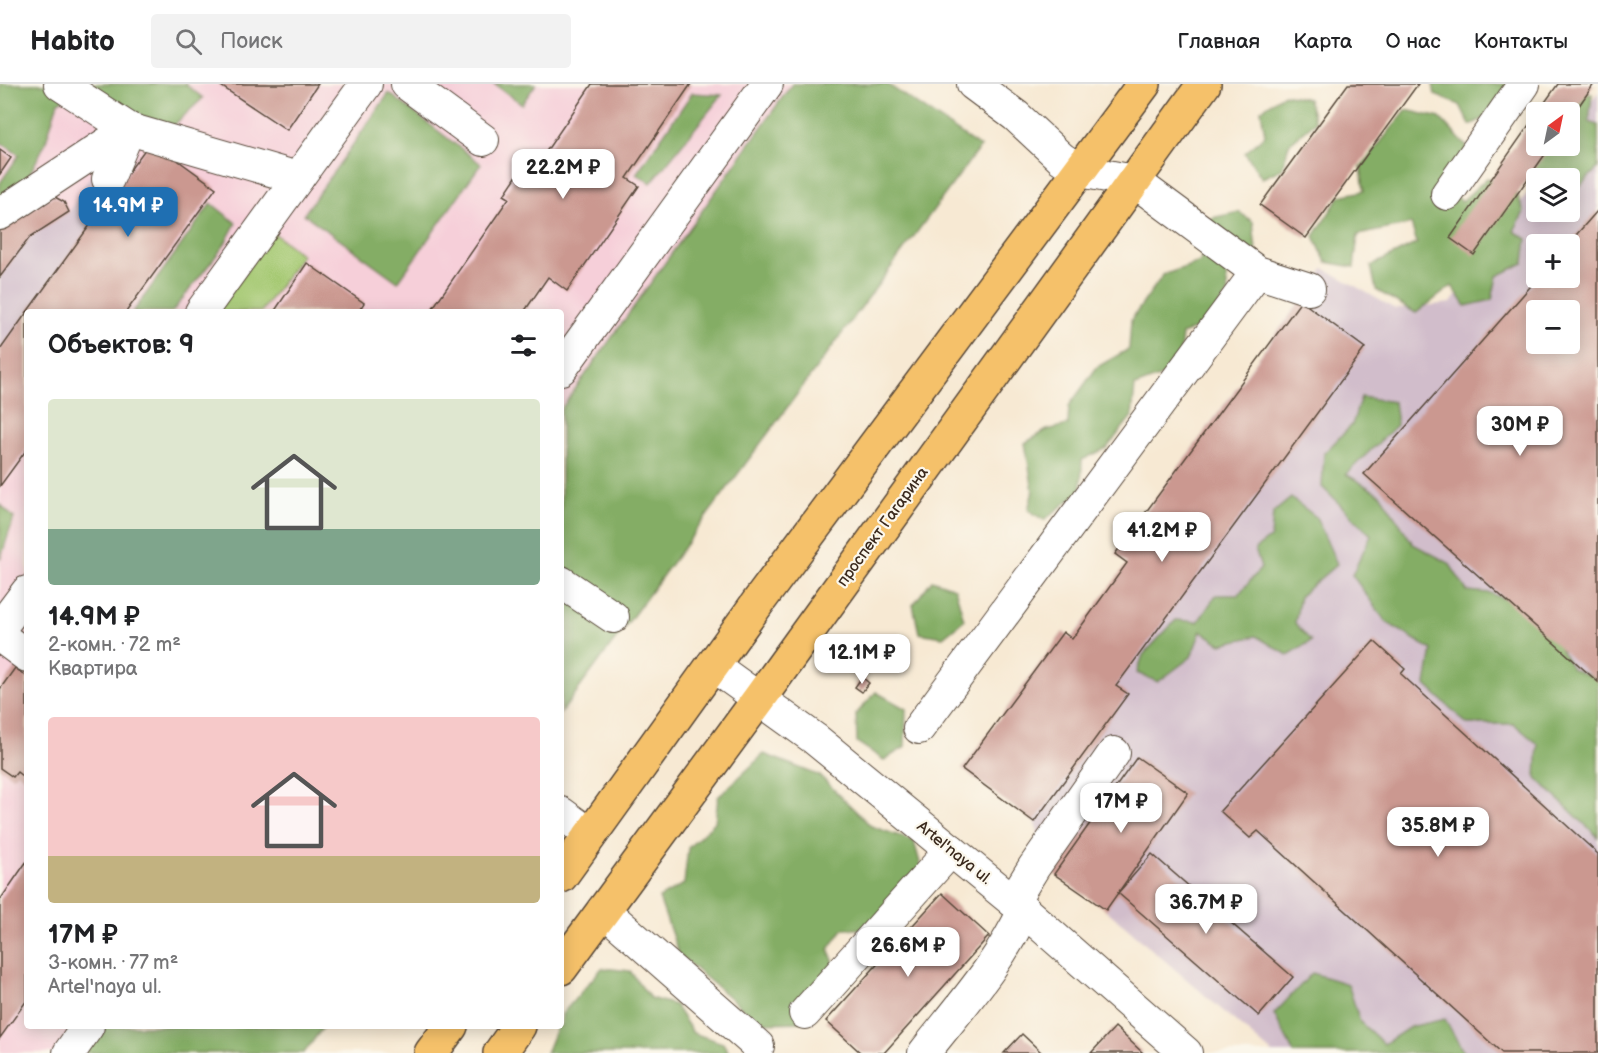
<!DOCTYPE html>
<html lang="ru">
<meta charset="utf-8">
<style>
body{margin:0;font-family:"Balsamiq Sans",sans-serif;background:#f2f2f2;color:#202124;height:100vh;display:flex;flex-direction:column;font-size:22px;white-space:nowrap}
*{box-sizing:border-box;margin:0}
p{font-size:20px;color:#757577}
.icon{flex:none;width:33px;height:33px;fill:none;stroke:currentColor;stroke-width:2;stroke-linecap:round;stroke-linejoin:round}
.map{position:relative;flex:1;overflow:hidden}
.details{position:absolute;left:24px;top:225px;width:540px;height:720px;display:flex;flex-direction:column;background:#fff;border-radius:6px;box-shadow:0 3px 15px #0003}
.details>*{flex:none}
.needle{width:39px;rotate:33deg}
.controls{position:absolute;left:1526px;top:18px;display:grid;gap:12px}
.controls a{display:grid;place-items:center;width:54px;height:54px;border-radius:6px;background:#fff;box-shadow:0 3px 15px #0003;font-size:30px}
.price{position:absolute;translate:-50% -51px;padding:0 14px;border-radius:12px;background:#fff;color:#222;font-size:20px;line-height:39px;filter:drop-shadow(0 2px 3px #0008)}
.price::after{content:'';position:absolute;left:50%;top:36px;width:18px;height:14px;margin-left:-9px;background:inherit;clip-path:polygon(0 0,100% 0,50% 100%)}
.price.selected{background:#1f6fb2;color:#fff}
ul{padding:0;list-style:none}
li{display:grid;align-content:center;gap:12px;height:318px;padding:0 24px}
li span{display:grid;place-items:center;height:186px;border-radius:6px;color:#555}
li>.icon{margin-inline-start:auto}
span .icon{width:108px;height:108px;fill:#fffc;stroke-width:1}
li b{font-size:26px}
h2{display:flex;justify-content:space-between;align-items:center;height:72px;padding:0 24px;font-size:26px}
header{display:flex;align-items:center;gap:36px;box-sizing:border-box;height:84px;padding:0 30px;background:#fff;border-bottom:2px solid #e0e0e0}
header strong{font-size:28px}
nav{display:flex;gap:33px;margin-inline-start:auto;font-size:21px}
.search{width:420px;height:54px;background:#f2f2f2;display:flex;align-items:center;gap:15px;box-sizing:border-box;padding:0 21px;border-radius:6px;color:#757577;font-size:22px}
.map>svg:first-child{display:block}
</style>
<header>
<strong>Habito</strong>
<div class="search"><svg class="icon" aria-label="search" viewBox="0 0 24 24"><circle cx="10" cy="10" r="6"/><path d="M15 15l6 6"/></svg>Поиск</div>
<nav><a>Главная</a><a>Карта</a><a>О нас</a><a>Контакты</a></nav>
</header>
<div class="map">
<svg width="1598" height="969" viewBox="0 0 1598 969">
<rect width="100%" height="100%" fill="#fbf7ec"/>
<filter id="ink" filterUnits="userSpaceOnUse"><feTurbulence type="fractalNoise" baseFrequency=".0167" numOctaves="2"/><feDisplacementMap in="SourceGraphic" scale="12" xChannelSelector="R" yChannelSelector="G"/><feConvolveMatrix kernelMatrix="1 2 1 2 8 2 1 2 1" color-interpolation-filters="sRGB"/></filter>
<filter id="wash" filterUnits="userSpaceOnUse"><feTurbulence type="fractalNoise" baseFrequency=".008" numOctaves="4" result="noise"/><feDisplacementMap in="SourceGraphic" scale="24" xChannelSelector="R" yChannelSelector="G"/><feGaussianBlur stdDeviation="1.35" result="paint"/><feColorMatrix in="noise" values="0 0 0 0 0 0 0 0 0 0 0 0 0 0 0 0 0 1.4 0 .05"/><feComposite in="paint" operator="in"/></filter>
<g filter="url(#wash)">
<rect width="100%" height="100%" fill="#f7e9d3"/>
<!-- built -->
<polygon fill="#f6cfd9" points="0,0 887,0 980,63 561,629 561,228 27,228 27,942 324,942 304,969 0,969"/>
<!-- industrial -->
<g fill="#d1bdcb" fill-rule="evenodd">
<path d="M1598 8V969H1272L1106 826 1054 790 1034 738 962 685 1063 548 1072 554 1127 480 1115 470 1324 184 1395 225 1451 219 1536 97V128H1569V50ZM1536 160H1569V194H1536ZM1536 226H1569V260H1536Z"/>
<polygon points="98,78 124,94 0,266 0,193 30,153 69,128"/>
</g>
<!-- green -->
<polygon fill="#a6c973" stroke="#707a48" stroke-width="1.5" points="272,148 302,171 261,228 217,228"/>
<!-- forest -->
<g fill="#84ad65" stroke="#606c42" stroke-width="1.5">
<polygon points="0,0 185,0 203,14 172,43 128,36 89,1 58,18 45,60 23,103 0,118 0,99 19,71 0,58"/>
<polygon points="494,0 536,0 522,20"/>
<polygon points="792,0 887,0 980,63 561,629 561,325"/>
<polygon points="1433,0 1536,0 1527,15 1470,41 1460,21 1435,11"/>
<polygon points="389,9 481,80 398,198 304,130"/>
<polygon points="692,9 722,11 651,99 636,90"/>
<polygon points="1572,9 1592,10 1589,38 1598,41 1598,84 1569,113 1569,94 1536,94 1536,110 1526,74 1537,62 1569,62 1569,28 1548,28"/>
<polygon points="1284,10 1308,15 1315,38 1289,60 1282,85 1262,94 1245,69 1265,51 1261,26"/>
<polygon points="1406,26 1440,34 1469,65 1444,102 1462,117 1487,94 1513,100 1524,128 1514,147 1527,155 1524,179 1497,192 1492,216 1466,222 1452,202 1416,229 1376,206 1371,182 1417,159 1411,140 1358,151 1354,183 1326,178 1314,152 1340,112 1364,107 1361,83"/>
<polygon points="211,119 236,139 223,163 172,228 133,228"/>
<polygon points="1239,128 1253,138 1256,167 1225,184 1228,210 1205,240 1182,250 1180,271 1167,290 1135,302 1132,332 1107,364 1082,376 1081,407 1044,436 1028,426 1033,407 1025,359 1047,346 1068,341 1069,322 1097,283 1129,265 1131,236 1163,191 1200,178 1212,134"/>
<polygon points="1361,313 1394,318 1397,341 1346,390 1381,411 1413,460 1449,479 1467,507 1490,509 1541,531 1572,585 1598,595 1598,753 1536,694 1538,660 1514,640 1467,640 1426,601 1432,566 1386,538 1352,491 1371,451 1322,403 1324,369 1352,341"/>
<polygon points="1291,414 1316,433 1337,480 1300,512 1295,539 1311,557 1288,571 1256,552 1221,560 1201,547 1191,573 1158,598 1137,589 1143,571 1176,536 1198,538 1216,511 1238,511 1261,484 1255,465 1271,453 1273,429"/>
<polygon points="0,420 14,434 0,476"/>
<polygon points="932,496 955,504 964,536 943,553 919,549 913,521"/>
<polygon points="876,608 906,625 905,663 884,676 857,658 856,630"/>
<polygon points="764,670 820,692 871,742 914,757 927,804 883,845 843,845 829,865 840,896 809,938 760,939 679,871 659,814 684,800 688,764 715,738 718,713"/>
<polygon points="602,884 630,887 650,914 675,921 693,949 723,959 729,969 546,969 557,942 561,942 562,930"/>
<polygon points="1312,889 1348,900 1360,938 1384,960 1410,943 1445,935 1464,969 1294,969 1274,930"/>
<polygon points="104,942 324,942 304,969 85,969"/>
</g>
<g id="blocks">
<!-- building -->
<g fill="#cb9890" fill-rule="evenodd">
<polygon points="218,0 318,0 287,46"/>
<polygon points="592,0 691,0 627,94 639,102 567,207 548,193 524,228 430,228 509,114 504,111 530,72 539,78"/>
<polygon points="1348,0 1418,0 1306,154 1260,121"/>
<polygon points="1558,0 1594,0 1569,36 1569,28 1538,28"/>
<polygon points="1536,31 1536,62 1551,62 1474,171 1450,154"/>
<polygon points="151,57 216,104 126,228 27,228"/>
<polygon points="0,66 11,74 0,90"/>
<polygon points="53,112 64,118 69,128 30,153 0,193 0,146"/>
<path d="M1598 126V598L1364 390 1538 194H1569V159ZM1536 226H1569V260H1536Z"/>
<polygon points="307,179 364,219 360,225 364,228 274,228"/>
<polygon points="1301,217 1365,264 1116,602 1128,610 1034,738 962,685 1063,548 1072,555 1127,479 1115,470"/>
<polygon points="27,228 27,365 0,402 0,266"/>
<polygon points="891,554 899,559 892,569 885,564"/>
<polygon points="1374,557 1405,585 1401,590 1598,770 1598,969 1502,969 1258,747 1250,754 1220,727"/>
<polygon points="15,584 27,593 27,696 17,688 13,693 0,684 0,605"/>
<polygon points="862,593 869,599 862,608 855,603"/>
<polygon points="1137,673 1188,709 1106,826 1054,790"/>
<polygon points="1152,770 1293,893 1259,932 1118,809"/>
<polygon points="27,777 27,916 0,954 0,816"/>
<polygon points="942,809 989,852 884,969 861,969 826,937"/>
<polygon points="1115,943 1143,969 1091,969"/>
<polygon points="1022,950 1042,969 1004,969"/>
</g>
</g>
</g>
<g filter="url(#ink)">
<use href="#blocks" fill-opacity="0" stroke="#574739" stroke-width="1.5"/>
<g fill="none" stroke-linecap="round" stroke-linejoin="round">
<defs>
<g id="minor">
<polyline points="60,0 129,45 298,94"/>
<polyline points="407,0 483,56"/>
<polyline points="973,0 1016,32 1061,74 1080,87 1134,97 1257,188 1309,205"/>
<polyline points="108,95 129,45"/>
<polyline points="1447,110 1524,0"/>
<polyline points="0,130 129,45"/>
<polyline points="201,228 366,0"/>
<polyline points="561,285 767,0"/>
<polyline points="561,498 613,533"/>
<polyline points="0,544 27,508"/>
<polyline points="0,552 27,572"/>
<polyline points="712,581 815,655 1013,817 1186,969"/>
<polyline points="919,644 1257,188"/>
<polyline points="561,729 591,751"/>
<polyline points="1013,817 1034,783 1114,669"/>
<polyline points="603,826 758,962"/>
<polyline points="805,929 951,766"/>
<polyline points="69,969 88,942"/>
<path d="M924 969C960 923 1000 879 1024 826"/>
</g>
<g id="major">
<polyline points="561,792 759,517 1144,0"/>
<polyline points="561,884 759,615 1204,0"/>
<polyline points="431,969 451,942"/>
<polyline points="500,969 519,942"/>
</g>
</defs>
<!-- minor casing -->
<use href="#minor" stroke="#574739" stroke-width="34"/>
<!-- major casing -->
<use href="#major" stroke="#574739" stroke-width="36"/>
<!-- minor -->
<use href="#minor" stroke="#fff" stroke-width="32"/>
<!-- major -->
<use href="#major" stroke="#f5c16b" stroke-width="33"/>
</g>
</g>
<g text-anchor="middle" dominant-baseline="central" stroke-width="4.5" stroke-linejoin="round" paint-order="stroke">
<!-- street labels -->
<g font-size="16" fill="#3b2a1e" stroke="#fbf7ec">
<text transform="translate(883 443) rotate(-54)">проспект Гагарина</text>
<text transform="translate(954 769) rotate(39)">Artel'naya ul.</text>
</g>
</g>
</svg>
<div class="controls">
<a><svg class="needle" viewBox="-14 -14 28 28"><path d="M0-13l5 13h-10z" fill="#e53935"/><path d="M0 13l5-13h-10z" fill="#757577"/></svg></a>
<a><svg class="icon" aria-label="layers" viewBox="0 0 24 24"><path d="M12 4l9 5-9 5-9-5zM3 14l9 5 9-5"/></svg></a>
<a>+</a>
<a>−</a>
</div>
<b class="price" style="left:563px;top:116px">22.2M ₽</b>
<b class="price selected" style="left:128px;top:154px">14.9M ₽</b>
<b class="price" style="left:1520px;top:373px">30M ₽</b>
<b class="price" style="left:1162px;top:479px">41.2M ₽</b>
<b class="price" style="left:862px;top:601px">12.1M ₽</b>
<b class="price" style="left:1121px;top:750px">17M ₽</b>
<b class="price" style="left:1438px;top:774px">35.8M ₽</b>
<b class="price" style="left:1206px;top:851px">36.7M ₽</b>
<b class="price" style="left:908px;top:894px">26.6M ₽</b>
<section class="details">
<h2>Объектов: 9<svg class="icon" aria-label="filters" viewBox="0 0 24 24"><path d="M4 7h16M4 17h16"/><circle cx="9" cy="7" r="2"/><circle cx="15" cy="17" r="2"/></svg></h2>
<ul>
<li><span style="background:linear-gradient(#dfe7d0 70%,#7fa58c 0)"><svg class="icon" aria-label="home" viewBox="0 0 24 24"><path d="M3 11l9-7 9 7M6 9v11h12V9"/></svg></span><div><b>14.9M ₽</b><p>2-комн. · 72 m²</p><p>Квартира</p></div></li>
<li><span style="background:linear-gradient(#f6c9c9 75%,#c2b280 0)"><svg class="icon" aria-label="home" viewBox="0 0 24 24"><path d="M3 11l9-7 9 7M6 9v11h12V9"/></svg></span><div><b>17M ₽</b><p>3-комн. · 77 m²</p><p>Artel'naya ul.</p></div></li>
</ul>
</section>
</div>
